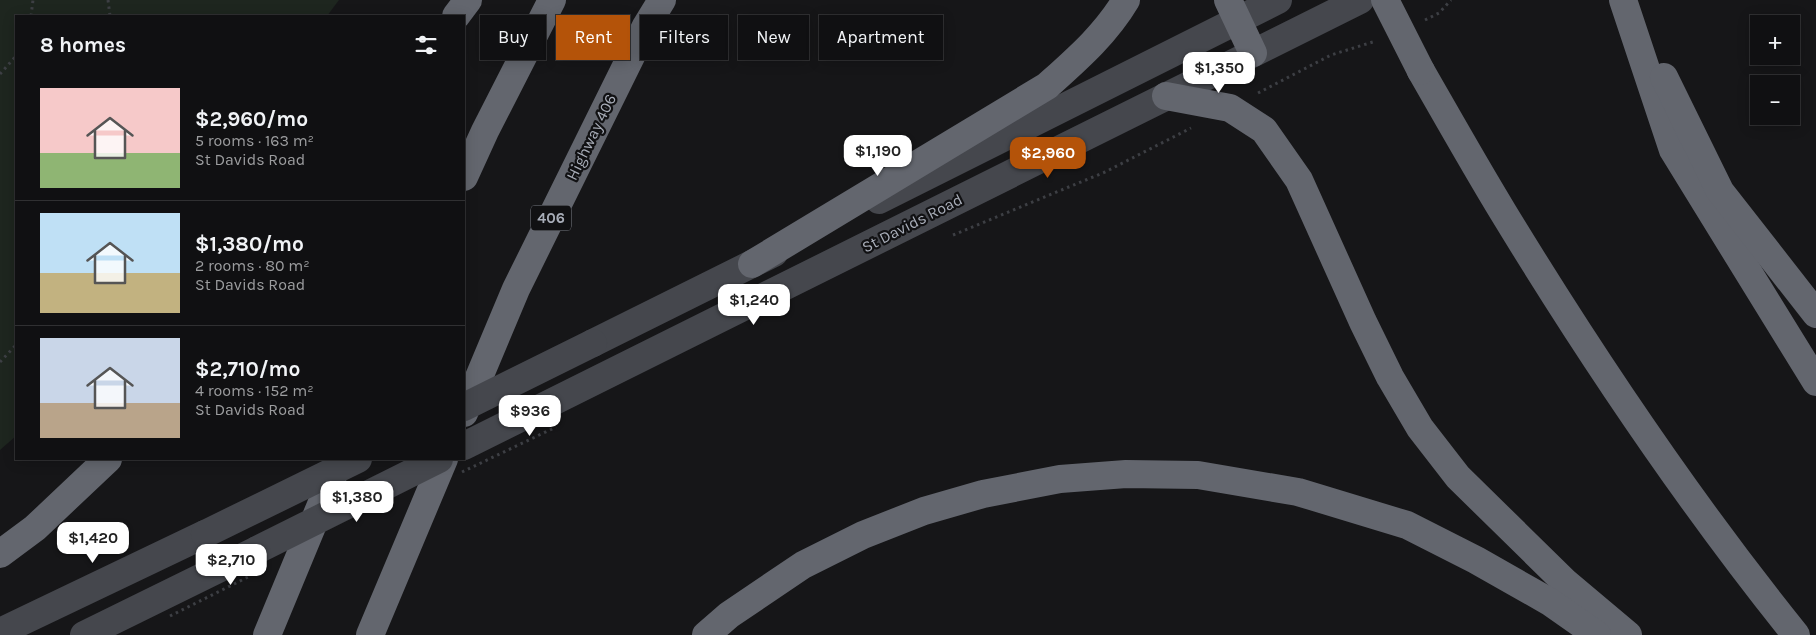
<!DOCTYPE html>
<meta charset="utf-8">
<style>
body{margin:0;font-family:Karla,sans-serif;background:#1e1e20;color:#f1f3f6;height:100vh;display:flex;flex-direction:column;font-size:19px;white-space:nowrap}
*{box-sizing:border-box;margin:0}
p{font-size:16px;color:#9c9d9f}
.icon{flex:none;width:28px;height:28px;fill:none;stroke:currentColor;stroke-width:2;stroke-linecap:round;stroke-linejoin:round}
.map{position:relative;flex:1;overflow:hidden}
.drawer{position:absolute;left:15px;top:15px;width:450px;height:445px;display:flex;flex-direction:column;background:#101012;border-radius:0px;box-shadow:0 2px 12px #0003,0 0 0 1px #303032}
.drawer>*{flex:none}
.top-card{position:absolute;left:480px;top:15px;width:475px;height:45px;display:flex;gap:10px}
.fabs{position:absolute;left:1750px;top:15px;display:grid;gap:10px}
.fabs a{display:grid;place-items:center;width:50px;height:50px;border-radius:0px;background:#101012;box-shadow:0 2px 12px #0003,0 0 0 1px #303032;font-size:25px}
.price{position:absolute;translate:-50% -42px;padding:0 11px;border-radius:10px;background:#fff;color:#222;font-size:16px;line-height:32px;filter:drop-shadow(0 1px 2px #0008)}
.price::after{content:'';position:absolute;left:50%;top:30px;width:15px;height:11px;margin-left:-8px;background:inherit;clip-path:polygon(0 0,100% 0,50% 100%)}
.price.on{background:#b45309;color:#fff}
ul{padding:0;list-style:none}
li{display:flex;align-items:center;gap:15px;height:125px;padding:0 25px}
li+li{border-top:1px solid #303032}
li span{display:grid;place-items:center;flex:none;width:140px;height:100px;border-radius:0px;color:#555}
li>.icon{margin-inline-start:auto}
span .icon{width:60px;height:60px;fill:#fffc;stroke-width:1}
li b{font-size:21px}
h2{display:flex;justify-content:space-between;align-items:center;height:60px;padding:0 25px;font-size:21px}
.chip{padding:0 18px;border-radius:0px;background:#101012;box-shadow:0 2px 12px #0003,0 0 0 1px #303032;font-size:18px;line-height:45px}
.chip.on{background:#b45309;color:#fff}
.map>svg:first-child{display:block}
</style>
<div class="map">
<svg width="1816" height="635" viewBox="0 0 1816 635">
<rect width="100%" height="100%" fill="#161618"/>
<!-- green -->
<polygon fill="#1e261f" points="0,0 339,0 327,16 16,16 16,436 0,450"/>
<g fill="none" stroke-linecap="round" stroke-linejoin="round">
<!-- path -->
<g stroke="#3d3f44" stroke-width="3" stroke-dasharray="2.5 4" stroke-linecap="butt">
<polyline points="108,0 110,16"/>
<polyline points="31,16 33,0"/>
<polyline points="1425,20 1439,13 1451,0"/>
<polyline points="0,74 16,56"/>
<polyline points="1258,93 1331,55 1376,41"/>
<polyline points="953,235 1105,172 1191,128"/>
<polyline points="0,362 16,345"/>
</g>
<!-- secondary -->
<g stroke="#45474d" stroke-width="28">
<polyline points="879,200 1278,0"/>
<polyline points="593,343 774,253"/>
<polyline points="464,446 1360,0"/>
<polyline points="0,632 205,534"/>
<polyline points="84,635 257,550"/>
</g>
<!-- motorway -->
<g stroke="#63666e" stroke-width="28">
<polyline points="1228,0 1253,53"/>
<polyline points="1623,0 1673,150 1816,382"/>
<polyline points="456,16 468,0"/>
<path d="M1421 71C1448 118 1475 166 1503 212 1592 358 1688 501 1796 635"/>
<polyline points="1664,77 1720,191 1816,314"/>
<polyline points="1166,96 1230,108 1264,130 1299,180 1363,322 1390,377 1420,428 1458,477 1565,582 1628,635"/>
<polyline points="464,177 485,131 552,0"/>
<path d="M752 264 1047 86C1077 59 1105 35 1126 0"/>
<polyline points="464,413 516,289 646,26 662,0"/>
<polyline points="0,554 35,528 108,459"/>
<polyline points="267,635 340,459"/>
<polyline points="370,635 444,459"/>
<polyline points="706,635 729,615 803,565 863,535 924,511 983,494 1060,479 1126,474 1198,475 1298,492 1407,525 1476,560 1550,602 1597,635"/>
</g>
<!-- path-bridge -->
<g stroke="#3d3f44" stroke-width="3" stroke-dasharray="2.5 4" stroke-linecap="butt">
<polyline points="462,472 556,427"/>
<polyline points="170,616 250,576"/>
</g>
<!-- secondary-bridge -->
<g stroke="#45474d" stroke-width="28">
<polyline points="464,407 593,343"/>
<polyline points="205,534 358,459"/>
<polyline points="257,550 439,459"/>
</g>
<!-- motorway-bridge -->
<polyline stroke="#63666e" stroke-width="28" points="1385,0 1421,71"/>
</g>
<g text-anchor="middle" dominant-baseline="central" stroke-width="4.5" stroke-linejoin="round" paint-order="stroke">
<!-- shield labels -->
<rect fill="#111113" stroke="#7b7e86" stroke-width="1" x="531" y="205.5" width="40" height="25" rx="4"/>
<g font-size="15" font-weight="bold" fill="#a8adb8">
<text x="551" y="218">406</text>
</g>
<!-- street labels -->
<g font-size="16" fill="#a8adb8" stroke="#111113">
<text transform="translate(591 137) rotate(-64)">Highway 406</text>
<text transform="translate(912 223) rotate(-27)">St Davids Road</text>
</g>
</g>
</svg>
<div class="fabs">
<a>+</a>
<a>−</a>
</div>
<b class="price" style="left:1219px;top:94px">$1,350</b>
<b class="price" style="left:878px;top:177px">$1,190</b>
<b class="price on" style="left:1048px;top:179px">$2,960</b>
<b class="price" style="left:754px;top:326px">$1,240</b>
<b class="price" style="left:530px;top:437px">$936</b>
<b class="price" style="left:357px;top:523px">$1,380</b>
<b class="price" style="left:93px;top:564px">$1,420</b>
<b class="price" style="left:231px;top:586px">$2,710</b>
<div class="top-card">
<a class="chip">Buy</a>
<a class="chip on">Rent</a>
<a class="chip">Filters</a>
<a class="chip">New</a>
<a class="chip">Apartment</a>
</div>
<section class="drawer">
<h2>8 homes<svg class="icon" aria-label="filters" viewBox="0 0 24 24"><path d="M4 7h16M4 17h16"/><circle cx="9" cy="7" r="2"/><circle cx="15" cy="17" r="2"/></svg></h2>
<ul>
<li><span style="background:linear-gradient(#f6c9c9 65%,#8fb573 0)"><svg class="icon" aria-label="home" viewBox="0 0 24 24"><path d="M3 11l9-7 9 7M6 9v11h12V9"/></svg></span><div><b>$2,960/mo</b><p>5 rooms · 163 m²</p><p>St Davids Road</p></div></li>
<li><span style="background:linear-gradient(#bfe0f5 60%,#c2b280 0)"><svg class="icon" aria-label="home" viewBox="0 0 24 24"><path d="M3 11l9-7 9 7M6 9v11h12V9"/></svg></span><div><b>$1,380/mo</b><p>2 rooms · 80 m²</p><p>St Davids Road</p></div></li>
<li><span style="background:linear-gradient(#c9d6e8 65%,#b9a48a 0)"><svg class="icon" aria-label="home" viewBox="0 0 24 24"><path d="M3 11l9-7 9 7M6 9v11h12V9"/></svg></span><div><b>$2,710/mo</b><p>4 rooms · 152 m²</p><p>St Davids Road</p></div></li>
</ul>
</section>
</div>
